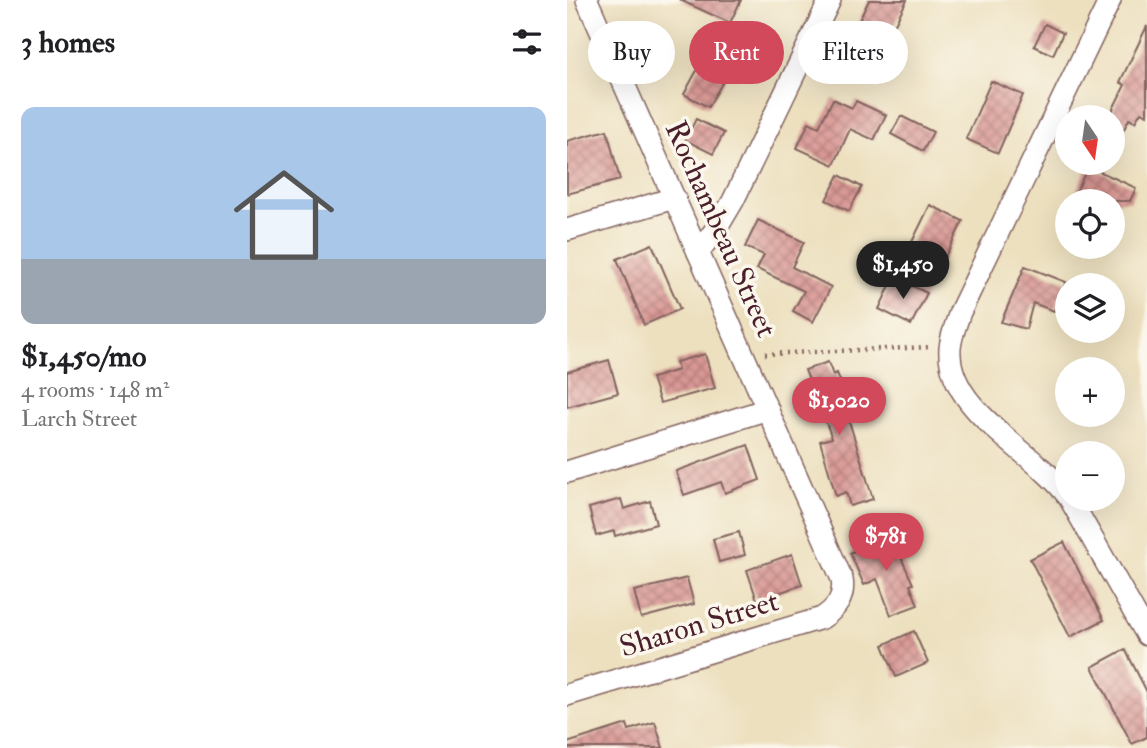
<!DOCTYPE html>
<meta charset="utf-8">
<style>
body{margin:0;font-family:"IM FELL Double Pica",serif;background:#f2f2f2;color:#202124;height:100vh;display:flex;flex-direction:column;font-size:26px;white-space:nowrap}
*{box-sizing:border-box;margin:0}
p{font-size:23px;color:#757577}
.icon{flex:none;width:38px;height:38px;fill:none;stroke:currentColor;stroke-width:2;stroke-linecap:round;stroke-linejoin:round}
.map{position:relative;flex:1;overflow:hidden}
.details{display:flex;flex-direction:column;background:#fff;width:567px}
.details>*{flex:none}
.guide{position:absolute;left:21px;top:21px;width:453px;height:63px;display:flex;gap:14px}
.needle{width:46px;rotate:167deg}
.controls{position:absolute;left:488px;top:105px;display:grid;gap:14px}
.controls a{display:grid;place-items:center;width:70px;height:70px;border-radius:50%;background:#fff;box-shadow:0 7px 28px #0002;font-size:35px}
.price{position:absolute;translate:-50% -60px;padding:0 16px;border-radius:24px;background:#d1495b;color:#fff;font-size:23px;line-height:46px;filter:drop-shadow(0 2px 4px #0008)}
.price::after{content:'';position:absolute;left:50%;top:42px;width:21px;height:16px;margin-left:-10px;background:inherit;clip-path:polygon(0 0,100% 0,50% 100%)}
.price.current{background:#222;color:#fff}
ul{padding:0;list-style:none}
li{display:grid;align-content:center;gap:14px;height:371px;padding:0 21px}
li span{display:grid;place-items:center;height:217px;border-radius:14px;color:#555}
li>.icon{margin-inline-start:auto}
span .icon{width:126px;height:126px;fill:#fffc;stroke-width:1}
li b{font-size:30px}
h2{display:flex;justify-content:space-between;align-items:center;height:84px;padding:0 21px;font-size:30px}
.pill{padding:0 24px;border-radius:32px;background:#fff;box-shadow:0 7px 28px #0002;font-size:24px;line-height:63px}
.pill.current{background:#d1495b;color:#fff}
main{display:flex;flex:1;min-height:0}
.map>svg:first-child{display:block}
</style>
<main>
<section class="details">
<h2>3 homes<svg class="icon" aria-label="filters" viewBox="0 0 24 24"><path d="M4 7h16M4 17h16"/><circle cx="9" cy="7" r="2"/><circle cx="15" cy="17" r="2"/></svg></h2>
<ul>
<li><span style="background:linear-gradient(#a9c7e8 70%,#9aa5b1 0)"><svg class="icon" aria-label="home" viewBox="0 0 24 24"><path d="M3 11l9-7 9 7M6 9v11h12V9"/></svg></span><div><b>$1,450/mo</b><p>4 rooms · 148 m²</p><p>Larch Street</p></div></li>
</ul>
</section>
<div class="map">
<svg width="580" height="748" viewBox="0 0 580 748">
<defs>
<pattern id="building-cross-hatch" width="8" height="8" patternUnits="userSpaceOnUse" patternTransform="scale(1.75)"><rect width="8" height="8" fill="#d99894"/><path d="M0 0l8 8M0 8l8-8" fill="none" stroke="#b27b79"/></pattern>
</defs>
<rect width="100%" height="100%" fill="#fbf7ec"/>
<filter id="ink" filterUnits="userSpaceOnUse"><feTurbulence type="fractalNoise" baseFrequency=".0143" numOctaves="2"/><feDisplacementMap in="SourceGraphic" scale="14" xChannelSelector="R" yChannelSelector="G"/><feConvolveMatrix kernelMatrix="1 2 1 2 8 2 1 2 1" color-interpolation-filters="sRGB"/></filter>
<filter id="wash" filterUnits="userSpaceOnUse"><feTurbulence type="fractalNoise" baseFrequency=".00686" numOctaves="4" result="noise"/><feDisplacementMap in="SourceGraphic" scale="28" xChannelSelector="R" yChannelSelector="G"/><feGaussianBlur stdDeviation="1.57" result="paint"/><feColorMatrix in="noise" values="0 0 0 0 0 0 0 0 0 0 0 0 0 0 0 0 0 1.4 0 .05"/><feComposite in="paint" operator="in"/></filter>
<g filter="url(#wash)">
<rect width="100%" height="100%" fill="#ede0bf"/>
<g id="blocks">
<!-- building -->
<g fill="url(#building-cross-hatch)">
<polygon points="113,0 174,0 163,23"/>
<polygon points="302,0 340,0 314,51 284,37"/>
<polygon points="478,24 496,33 486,55 467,46"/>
<polygon points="580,26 580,115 574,112 568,122 562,119 546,151 546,109 558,85 553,82"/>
<polygon points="154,31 177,40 168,62 141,107 117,94 134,63 139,66"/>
<polygon points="424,81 456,95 431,153 399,139"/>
<polygon points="266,99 285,108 289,101 319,115 307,140 283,129 267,165 230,148 242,122 252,127"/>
<polygon points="334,116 366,132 356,151 324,134"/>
<polygon points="129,119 157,133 146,154 118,140"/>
<polygon points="40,130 53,180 0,194 0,141"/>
<polygon points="521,166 569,188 563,201 505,201"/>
<polygon points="272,175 295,187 282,211 259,200"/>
<polygon points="363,205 396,221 376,261 343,246"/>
<polygon points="191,220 237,242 225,267 264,287 246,322 226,311 237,291 190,269 197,255 178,247"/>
<polygon points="85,244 113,309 77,325 50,259"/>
<polygon points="458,266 499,282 487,311 466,303 459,329 434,322"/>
<polygon points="327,277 360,293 344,325 312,309"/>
<polygon points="138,354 148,388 93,403 85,378 111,370 109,362"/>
<polygon points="42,360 51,393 0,407 0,372"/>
<polygon points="261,362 266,375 270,373 284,409 279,411 306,499 283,506 279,492 269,496 253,441 265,438 238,370"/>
<polygon points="181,445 193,480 158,493 154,482 117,495 109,471"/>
<polygon points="54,499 57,509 83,501 89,524 48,536 47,531 29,536 22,508"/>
<polygon points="172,532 178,555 152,562 146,539"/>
<polygon points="324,535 346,584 343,585 351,605 324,615 310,579 297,585 283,553"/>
<polygon points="497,542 537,620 503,637 463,559"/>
<polygon points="225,554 235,585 190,600 180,570"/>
<polygon points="120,578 127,604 74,618 67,591"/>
<polygon points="347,631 361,663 329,677 316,645"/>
<polygon points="558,649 580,692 580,737 565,744 525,667"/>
<polygon points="88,722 96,748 0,748 0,743 60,724 62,730"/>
</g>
</g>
</g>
<g filter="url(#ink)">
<use href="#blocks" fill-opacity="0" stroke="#83635f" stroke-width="2"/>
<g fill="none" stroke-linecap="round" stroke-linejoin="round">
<defs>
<g id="minor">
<polyline points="0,230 107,198"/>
<polyline points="131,252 150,228 166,201 263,0"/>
<polyline points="0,472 201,409"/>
<path d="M500 495C467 451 379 410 383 348 384 336 389 324 393 312L543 0"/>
<polyline points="503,499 580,635"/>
<path d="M0 695 255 618C270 608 278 597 275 579L20 0"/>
</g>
</defs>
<!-- minor casing -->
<use href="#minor" stroke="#83635f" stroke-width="24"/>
<!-- path -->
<polyline stroke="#83635f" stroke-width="4.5" stroke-dasharray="2 5" stroke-linecap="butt" points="198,354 365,347"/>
<!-- minor -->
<use href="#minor" stroke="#fff" stroke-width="21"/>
</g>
</g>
<g text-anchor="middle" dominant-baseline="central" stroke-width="7" stroke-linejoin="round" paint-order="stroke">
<!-- street labels -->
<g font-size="30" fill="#4a1f2b" stroke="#fbf7ec">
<text transform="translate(154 229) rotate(66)">Rochambeau Street</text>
<text transform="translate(132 624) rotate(-17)">Sharon Street</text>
</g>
</g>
</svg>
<div class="controls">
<a><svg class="needle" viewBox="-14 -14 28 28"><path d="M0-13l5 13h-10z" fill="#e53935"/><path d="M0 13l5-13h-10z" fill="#757577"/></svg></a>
<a><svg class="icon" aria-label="locate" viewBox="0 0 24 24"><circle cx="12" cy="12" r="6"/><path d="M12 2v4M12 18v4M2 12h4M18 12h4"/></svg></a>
<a><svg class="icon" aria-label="layers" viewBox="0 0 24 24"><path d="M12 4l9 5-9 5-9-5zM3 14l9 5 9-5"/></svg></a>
<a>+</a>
<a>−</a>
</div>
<b class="price current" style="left:336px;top:301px">$1,450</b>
<b class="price" style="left:272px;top:437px">$1,020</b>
<b class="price" style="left:319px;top:573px">$781</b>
<div class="guide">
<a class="pill">Buy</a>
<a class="pill current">Rent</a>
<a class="pill">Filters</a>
</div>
</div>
</main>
